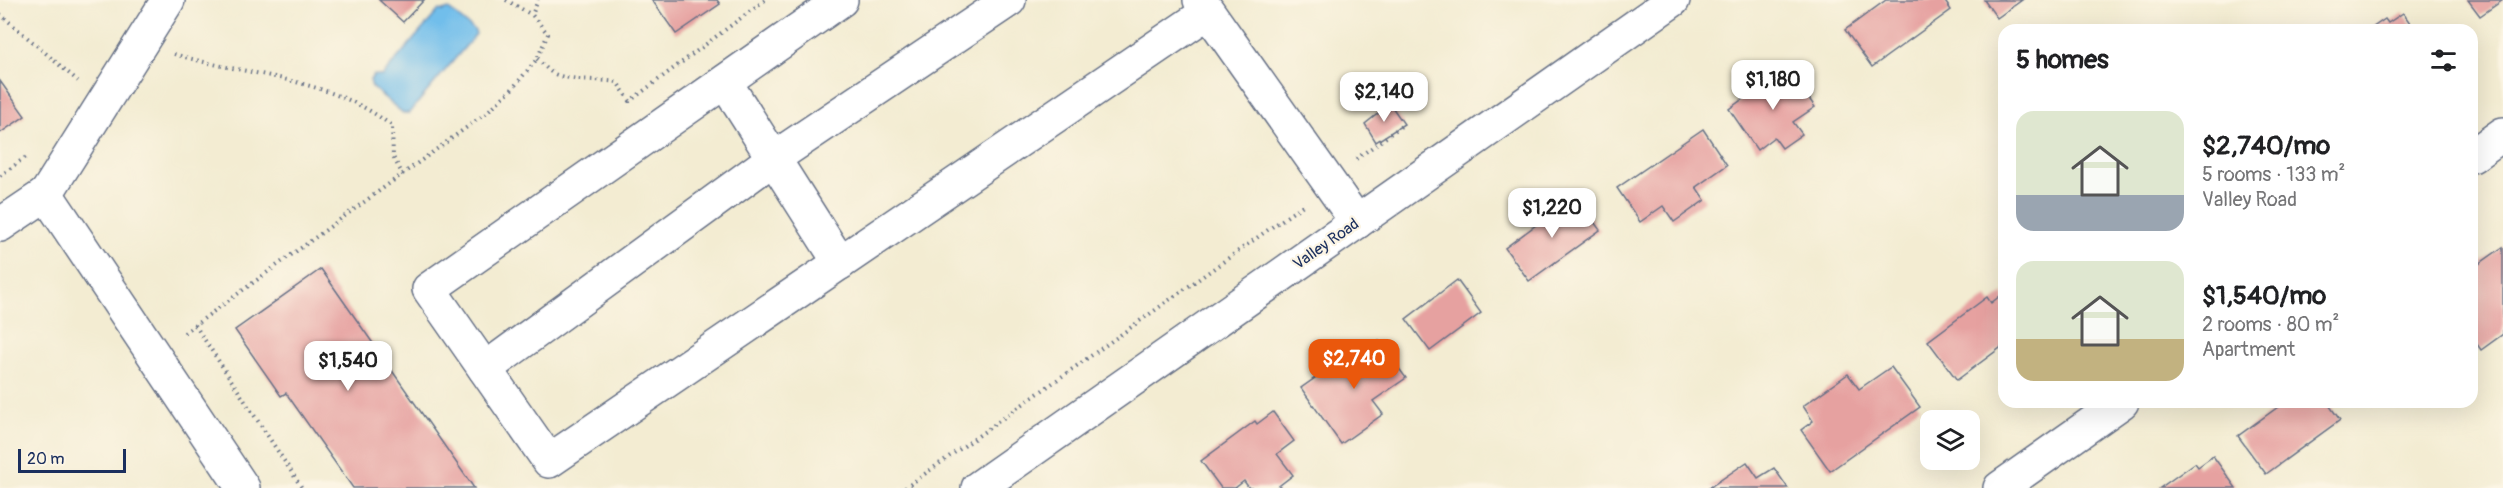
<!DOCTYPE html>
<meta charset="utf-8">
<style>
body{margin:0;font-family:Pangolin,sans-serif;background:#f2f2f2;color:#202124;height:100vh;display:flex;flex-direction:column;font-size:22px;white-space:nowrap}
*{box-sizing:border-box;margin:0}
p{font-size:20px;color:#757577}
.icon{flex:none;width:33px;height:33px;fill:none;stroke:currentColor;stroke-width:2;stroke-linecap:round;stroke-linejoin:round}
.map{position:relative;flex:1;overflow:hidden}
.sheet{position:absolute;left:1998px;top:24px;width:480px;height:384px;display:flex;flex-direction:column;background:#fff;border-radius:18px;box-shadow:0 6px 24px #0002}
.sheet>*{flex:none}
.tools{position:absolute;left:1920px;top:410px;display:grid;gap:12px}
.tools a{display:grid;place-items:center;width:60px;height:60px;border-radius:12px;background:#fff;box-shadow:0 6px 24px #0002;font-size:30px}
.scale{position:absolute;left:18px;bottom:15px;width:108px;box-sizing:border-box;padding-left:6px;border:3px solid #1b2f5e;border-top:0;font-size:16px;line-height:21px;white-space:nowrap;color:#1b2f5e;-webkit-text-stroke:4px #fcf5e5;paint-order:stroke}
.price{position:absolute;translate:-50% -51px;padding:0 14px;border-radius:12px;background:#fff;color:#222;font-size:20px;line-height:39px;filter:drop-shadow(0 2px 3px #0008)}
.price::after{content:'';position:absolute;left:50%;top:36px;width:18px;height:14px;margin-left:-9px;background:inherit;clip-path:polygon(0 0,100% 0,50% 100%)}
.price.current{background:#ea580c;color:#fff}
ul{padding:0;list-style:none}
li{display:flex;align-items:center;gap:18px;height:150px;padding:0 18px}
li span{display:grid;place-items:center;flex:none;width:168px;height:120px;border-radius:18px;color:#555}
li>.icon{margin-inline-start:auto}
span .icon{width:72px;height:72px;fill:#fffc;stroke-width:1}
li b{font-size:26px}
h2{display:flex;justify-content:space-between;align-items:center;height:72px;padding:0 18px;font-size:26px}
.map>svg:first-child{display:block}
</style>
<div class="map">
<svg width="2503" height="488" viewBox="0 0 2503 488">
<rect width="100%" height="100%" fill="#fcf5e5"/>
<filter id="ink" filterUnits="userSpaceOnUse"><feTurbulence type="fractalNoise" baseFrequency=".0167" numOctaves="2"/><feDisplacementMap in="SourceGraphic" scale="12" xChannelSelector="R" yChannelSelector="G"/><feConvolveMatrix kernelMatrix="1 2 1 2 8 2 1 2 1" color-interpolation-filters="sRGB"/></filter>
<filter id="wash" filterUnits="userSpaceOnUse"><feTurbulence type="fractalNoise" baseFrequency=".008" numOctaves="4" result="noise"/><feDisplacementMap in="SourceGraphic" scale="24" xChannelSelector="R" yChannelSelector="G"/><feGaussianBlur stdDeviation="1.35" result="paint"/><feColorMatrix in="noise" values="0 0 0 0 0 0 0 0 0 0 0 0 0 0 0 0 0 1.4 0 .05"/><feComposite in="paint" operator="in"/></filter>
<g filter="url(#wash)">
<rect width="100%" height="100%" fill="#f3ecd2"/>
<!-- water -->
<polygon fill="#71beeb" stroke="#4676a4" stroke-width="1.5" points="449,9 475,31 476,34 409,113 403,113 372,87 370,80 374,75 382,76 439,10 443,11"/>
<g id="blocks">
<!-- building -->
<g fill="#e6a1a0">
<polygon points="379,0 424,0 403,22"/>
<polygon points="652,0 717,0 720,4 676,34"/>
<polygon points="1886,0 1944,0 1951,10 1872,67 1845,30"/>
<polygon points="1984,0 2022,0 1997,18"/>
<polygon points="2468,0 2503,0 2480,16"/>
<polygon points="2403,13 2415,30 2369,30 2385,19 2388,23"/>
<polygon points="1787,67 1815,107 1793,122 1802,134 1782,148 1774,137 1757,150 1729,109"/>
<polygon points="0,81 25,116 0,133"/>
<polygon points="1390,104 1404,124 1376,142 1365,124"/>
<polygon points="1703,129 1727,165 1696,187 1705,200 1674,222 1663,206 1640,222 1617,188"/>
<polygon points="1575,196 1600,230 1529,281 1505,248"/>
<polygon points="2503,247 2503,334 2481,350 2472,337 2472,269"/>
<polygon points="321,269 474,488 353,488 286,393 281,396 235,330"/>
<polygon points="1457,280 1481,313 1430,351 1406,319"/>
<polygon points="2004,293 2004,345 1957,380 1928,341 1987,297 1991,303"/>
<polygon points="1379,341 1406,378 1373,401 1383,414 1341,444 1301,388 1359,347 1363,352"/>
<polygon points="1891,367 1920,407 1830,471 1801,430 1813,421 1803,406 1848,374 1859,389"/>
<polygon points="2285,402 2327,402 2340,420 2266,474 2238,436"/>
<polygon points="1273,412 1294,441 1277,454 1293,475 1276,488 1249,488 1244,481 1235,488 1221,488 1201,461 1255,421 1257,424"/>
<polygon points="2213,456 2236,488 2160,488 2195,463 2198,467"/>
<polygon points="1747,462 1758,478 1774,468 1788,488 1709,488"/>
</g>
</g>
</g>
<g filter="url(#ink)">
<use href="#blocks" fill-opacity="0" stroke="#677187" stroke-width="1.5"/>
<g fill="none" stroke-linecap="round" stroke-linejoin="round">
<defs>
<g id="minor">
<polyline points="841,0 429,289 549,461 1208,12"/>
<polyline points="1200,0 1357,222"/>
<polyline points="725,82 840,263"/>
<polyline points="2472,156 2503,134"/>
<polyline points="46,194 168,0"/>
<polyline points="0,225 46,194 243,488"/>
<polyline points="485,369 774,158 1009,0"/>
<polyline points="978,488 1673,0"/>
<polyline points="2000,488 2122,402"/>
</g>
</defs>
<!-- minor casing -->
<use href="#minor" stroke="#677187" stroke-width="36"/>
<!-- path -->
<g stroke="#677187" stroke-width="4" stroke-dasharray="1.5 4.5" stroke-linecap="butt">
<polyline points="506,0 532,15"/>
<polyline points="0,14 78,81"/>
<path d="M174 54C247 76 330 77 392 126L393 157 403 175"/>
<path d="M537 59C541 63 546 68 551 72 564 81 599 79 617 82L630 101 765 0"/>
<polyline points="1356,159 1404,124"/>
<polyline points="0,176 26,157"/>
<polyline points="195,325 302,488"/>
<polyline points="184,333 485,114 512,89 537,59 548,34 532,15 538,0"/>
<polyline points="905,488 1303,205"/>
</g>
<!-- minor -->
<use href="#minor" stroke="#fff" stroke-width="33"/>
</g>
</g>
<g text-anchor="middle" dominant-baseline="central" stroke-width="4.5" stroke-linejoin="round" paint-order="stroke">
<!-- street labels -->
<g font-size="16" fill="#1b2f5e" stroke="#fcf5e5">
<text transform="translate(1326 244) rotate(-35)">Valley Road</text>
</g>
</g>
</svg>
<div class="tools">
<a><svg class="icon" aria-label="layers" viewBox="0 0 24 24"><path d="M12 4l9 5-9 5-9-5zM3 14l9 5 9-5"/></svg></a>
</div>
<div class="scale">20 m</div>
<b class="price" style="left:1773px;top:111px">$1,180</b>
<b class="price" style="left:1384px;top:123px">$2,140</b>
<b class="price" style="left:1552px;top:239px">$1,220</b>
<b class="price current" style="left:1354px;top:390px">$2,740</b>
<b class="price" style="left:348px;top:392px">$1,540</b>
<section class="sheet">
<h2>5 homes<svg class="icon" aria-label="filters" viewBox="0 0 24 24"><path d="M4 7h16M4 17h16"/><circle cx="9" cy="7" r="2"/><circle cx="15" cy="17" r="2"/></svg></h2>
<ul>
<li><span style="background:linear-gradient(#dfe7d0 70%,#9aa5b1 0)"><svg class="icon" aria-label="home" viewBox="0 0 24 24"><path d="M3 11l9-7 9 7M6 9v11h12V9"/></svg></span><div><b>$2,740/mo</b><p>5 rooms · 133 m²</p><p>Valley Road</p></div></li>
<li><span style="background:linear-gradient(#dfe7d0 65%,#c2b280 0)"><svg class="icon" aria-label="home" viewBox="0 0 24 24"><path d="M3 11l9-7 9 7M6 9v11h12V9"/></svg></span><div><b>$1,540/mo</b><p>2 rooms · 80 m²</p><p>Apartment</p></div></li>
</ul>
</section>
</div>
